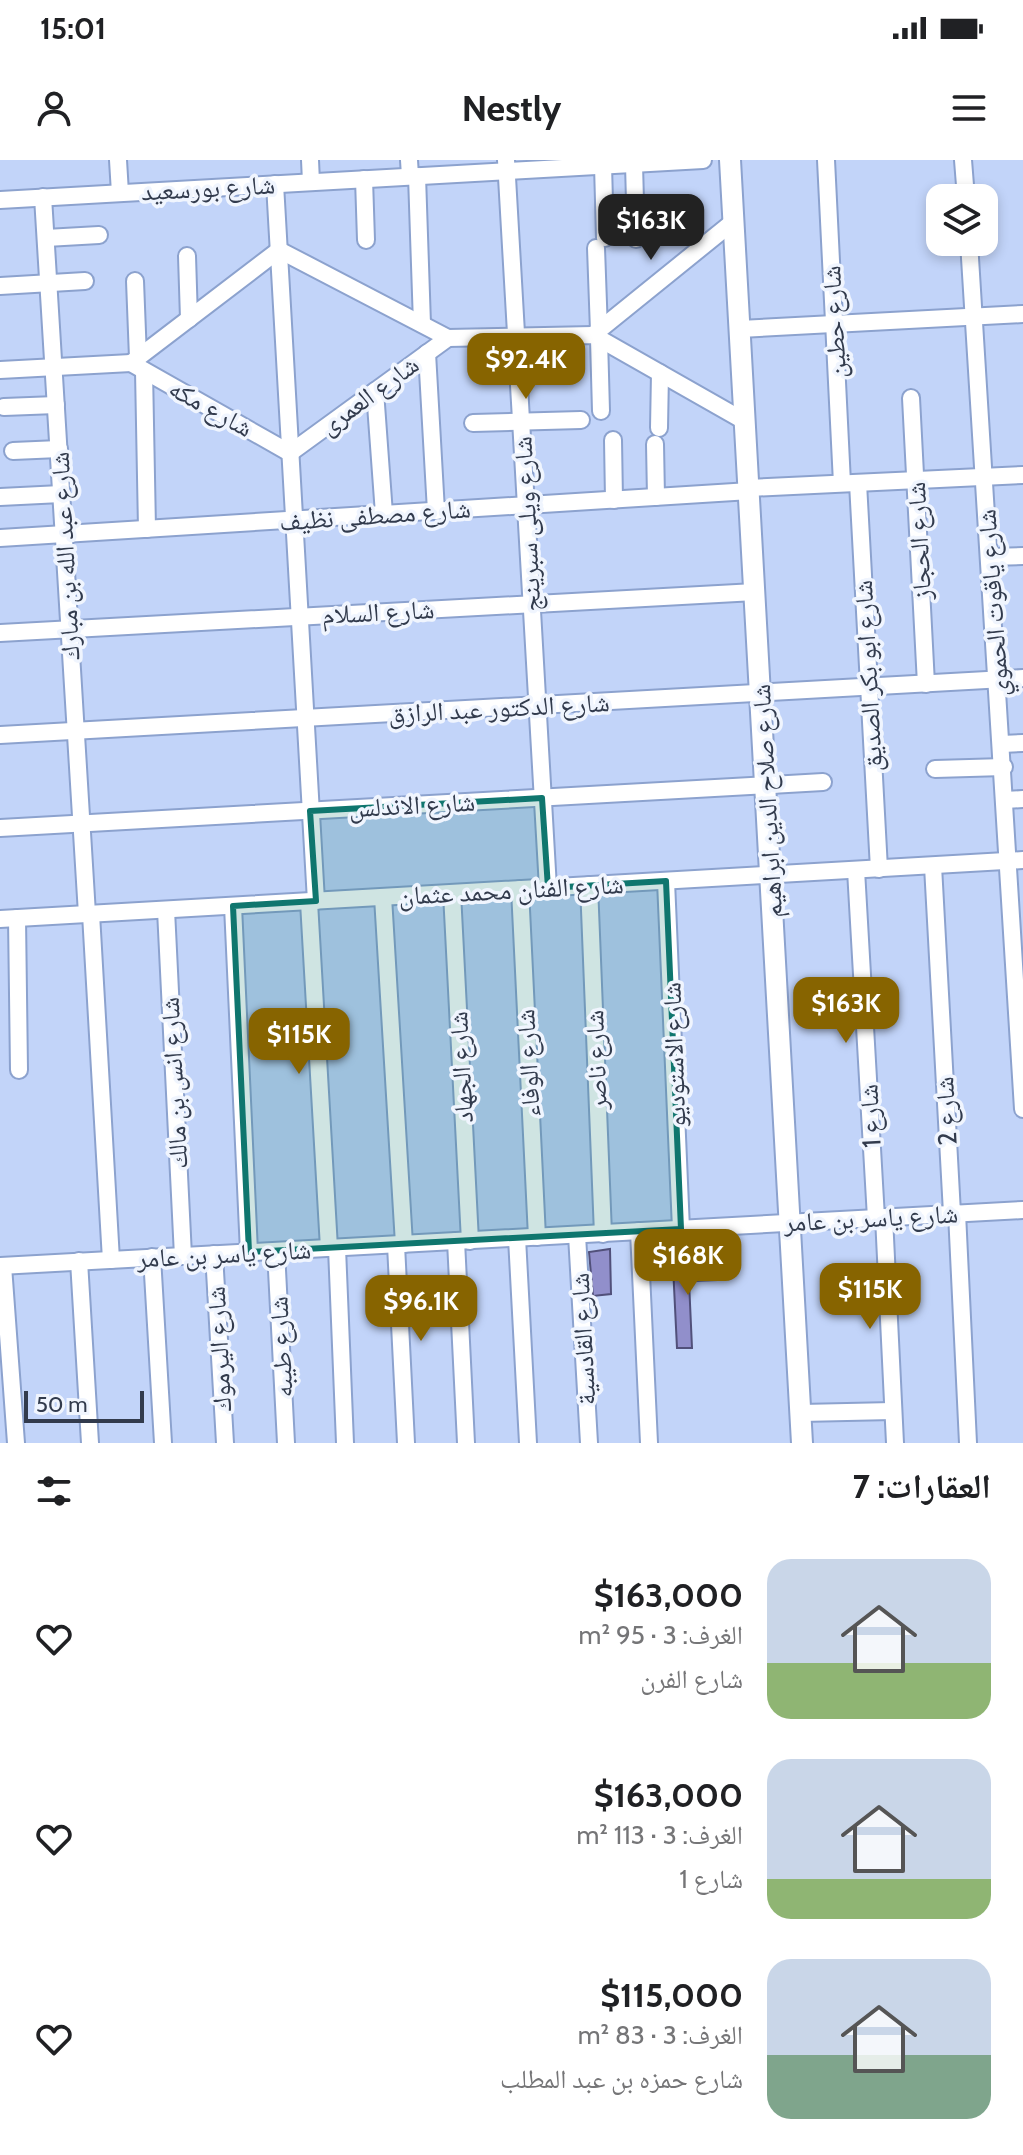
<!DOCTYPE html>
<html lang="ar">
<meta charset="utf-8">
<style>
body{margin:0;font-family:Cabin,"Noto Naskh Arabic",sans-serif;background:#f6f6f6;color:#202124;direction:rtl;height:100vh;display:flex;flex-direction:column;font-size:30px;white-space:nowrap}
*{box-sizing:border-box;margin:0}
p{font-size:26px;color:#757577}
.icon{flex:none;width:44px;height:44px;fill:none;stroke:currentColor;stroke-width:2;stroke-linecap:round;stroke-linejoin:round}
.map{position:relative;height:1283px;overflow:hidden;direction:ltr}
.drawer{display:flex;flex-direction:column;background:#fff;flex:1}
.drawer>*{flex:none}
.tools{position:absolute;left:926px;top:24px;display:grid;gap:16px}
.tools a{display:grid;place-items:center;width:72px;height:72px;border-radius:16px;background:#fff;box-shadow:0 4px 12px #0003;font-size:40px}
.scale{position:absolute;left:24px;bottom:20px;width:120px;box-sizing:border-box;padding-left:8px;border:4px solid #323b4d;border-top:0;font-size:22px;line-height:28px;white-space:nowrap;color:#323b4d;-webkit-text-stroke:6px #f0f5fe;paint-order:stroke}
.price{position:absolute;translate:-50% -68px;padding:0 18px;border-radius:16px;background:#876400;color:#fff;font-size:26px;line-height:52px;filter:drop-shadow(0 2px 4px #0008)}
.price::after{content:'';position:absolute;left:50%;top:48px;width:24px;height:18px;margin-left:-12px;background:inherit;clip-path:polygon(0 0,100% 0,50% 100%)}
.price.current{background:#222;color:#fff}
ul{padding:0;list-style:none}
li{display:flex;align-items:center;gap:24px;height:200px;padding:0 32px}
li span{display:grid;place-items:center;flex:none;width:224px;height:160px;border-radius:24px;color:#555}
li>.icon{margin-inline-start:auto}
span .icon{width:96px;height:96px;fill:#fffc;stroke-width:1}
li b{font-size:34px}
h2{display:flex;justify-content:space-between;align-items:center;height:96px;padding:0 32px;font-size:34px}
.status{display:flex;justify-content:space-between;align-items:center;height:56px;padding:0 40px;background:#fff;direction:ltr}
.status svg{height:22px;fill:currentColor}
header{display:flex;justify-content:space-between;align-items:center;height:104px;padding:0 32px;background:#fff;font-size:36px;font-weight:700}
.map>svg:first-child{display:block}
</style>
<div class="status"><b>15:01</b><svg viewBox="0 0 49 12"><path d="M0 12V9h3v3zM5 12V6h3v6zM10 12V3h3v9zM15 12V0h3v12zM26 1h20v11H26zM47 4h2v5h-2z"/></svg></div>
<header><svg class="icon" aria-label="menu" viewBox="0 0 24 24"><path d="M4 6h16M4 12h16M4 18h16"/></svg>Nestly<svg class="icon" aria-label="person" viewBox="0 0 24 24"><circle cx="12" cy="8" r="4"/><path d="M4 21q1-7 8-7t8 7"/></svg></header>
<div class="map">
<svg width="1023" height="1283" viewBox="0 0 1023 1283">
<rect width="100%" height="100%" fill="#c2d4f9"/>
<!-- building -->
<g fill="#918fcb" stroke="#51507a" stroke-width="2">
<polygon points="610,1089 611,1134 593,1136 589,1092"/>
<polygon points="716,1103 717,1120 689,1121 692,1188 677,1188 673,1106"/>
</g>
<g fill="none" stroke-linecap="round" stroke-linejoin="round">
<defs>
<g id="minor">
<polyline points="118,0 120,33"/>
<polyline points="310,0 311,22"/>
<polyline points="409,0 410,16"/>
<polyline points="506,0 548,728"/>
<polyline points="826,0 842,323"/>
<polyline points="963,0 966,38"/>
<polyline points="634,4 636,79"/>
<polyline points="603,5 605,78"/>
<polyline points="417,16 422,164"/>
<polyline points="364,19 366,80"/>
<polyline points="275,24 316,741"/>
<polyline points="43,37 87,754"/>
<polyline points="0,40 703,0"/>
<polyline points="46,78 99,75"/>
<polyline points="969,82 1023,949"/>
<polyline points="596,88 599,171"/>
<polyline points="187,96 189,159"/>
<polyline points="135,121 138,198"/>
<polyline points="0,126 85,121"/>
<polyline points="740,169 1023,154"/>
<polyline points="593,175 734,61"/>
<polyline points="599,179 601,251"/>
<polyline points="427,193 436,351"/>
<polyline points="131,203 279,90 448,178 593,175 746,262"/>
<polyline points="131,203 290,293 448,178"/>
<polyline points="0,210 131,203"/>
<polyline points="144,211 147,369"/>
<polyline points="375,231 384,354"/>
<polyline points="911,238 926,524"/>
<polyline points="4,247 56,245"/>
<polyline points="473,263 581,260"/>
<polyline points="659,268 660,213"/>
<polyline points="613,280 614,340"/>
<polyline points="655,284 656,337"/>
<polyline points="13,291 59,289"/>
<polyline points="858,323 879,709"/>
<polyline points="749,328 1023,315"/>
<polyline points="0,337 61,334"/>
<polyline points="0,378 750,331"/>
<polyline points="990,397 1023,396"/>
<polyline points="0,473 755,432"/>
<polyline points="0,575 1023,518"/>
<polyline points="1002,584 1023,583"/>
<polyline points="935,609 1004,607"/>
<polyline points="1005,640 1023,639"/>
<polyline points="0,668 823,622"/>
<polyline points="933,706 952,1053"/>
<polyline points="856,710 876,1058"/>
<polyline points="666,721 681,1069"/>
<polyline points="589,725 603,1074"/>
<polyline points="520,729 537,1077"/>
<polyline points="452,733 470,1081"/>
<polyline points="383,737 404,1084"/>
<polyline points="309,742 329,1088"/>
<polyline points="233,746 249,1092"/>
<polyline points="166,750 183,1096"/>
<polyline points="91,754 111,1100"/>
<polyline points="17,758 19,910"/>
<polyline points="0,759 1023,700"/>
<polyline points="957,1053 968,1283"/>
<polyline points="884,1057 895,1283"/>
<polyline points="639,1071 649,1283"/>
<polyline points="577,1075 589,1283"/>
<polyline points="517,1078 528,1283"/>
<polyline points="456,1081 466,1283"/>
<polyline points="396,1085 406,1283"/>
<polyline points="337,1088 345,1283"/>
<polyline points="276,1091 286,1283"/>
<polyline points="214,1094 225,1283"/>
<polyline points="152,1097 163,1283"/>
<polyline points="79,1101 90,1283"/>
<polyline points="0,1106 1023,1050"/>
<polyline points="3,1106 16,1283"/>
<polyline points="801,1253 893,1251"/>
</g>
<polyline id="tertiary" points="730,0 802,1283"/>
</defs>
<!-- minor casing -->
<use href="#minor" stroke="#8ca2ce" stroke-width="20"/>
<!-- tertiary casing -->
<use href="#tertiary" stroke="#8ca2ce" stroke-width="24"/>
<!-- minor -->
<use href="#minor" stroke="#fff" stroke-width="16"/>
<!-- tertiary -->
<use href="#tertiary" stroke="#fff" stroke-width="20"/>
</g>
<!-- marked area -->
<path fill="#0f766e" fill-opacity="0.2" stroke="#0f766e" stroke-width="6" stroke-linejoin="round" d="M542 638 548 728 666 721 681 1069 249 1092 233 746 316 741 310 651Z"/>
<g text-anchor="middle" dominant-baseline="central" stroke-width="7" stroke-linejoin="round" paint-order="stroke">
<!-- street labels -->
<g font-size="26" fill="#323b4d" stroke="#f0f5fe">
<text transform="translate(208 28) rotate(-3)">شارع بورسعيد</text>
<text transform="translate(834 162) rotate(-93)">شارع حطين</text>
<text transform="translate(369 235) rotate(-36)">شارع العمرى</text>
<text transform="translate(211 248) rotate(29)">شارع مكه</text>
<text transform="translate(375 355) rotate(-4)">شارع مصطفى نظيف</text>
<text transform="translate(527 364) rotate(-93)">شارع ويلى سبرينج</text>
<text transform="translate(919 381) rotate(-93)">شارع الحجاز</text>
<text transform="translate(65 396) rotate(-93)">شارع عبد الله بن مبارك</text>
<text transform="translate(993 443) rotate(-94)">شارع ياقوت الحموي</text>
<text transform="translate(378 452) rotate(-3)">شارع السلام</text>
<text transform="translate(868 516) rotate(-93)">شارع ابو بكر الصديق</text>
<text transform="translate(499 548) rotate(-3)">شارع الدكتور عبد الرازق</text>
<text transform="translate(767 641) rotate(-93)">شارع صلاح الدين ابراهيم</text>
<text transform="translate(412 645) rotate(-3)">شارع الاندلس</text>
<text transform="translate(511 730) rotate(-3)">شارع الفنان محمد عثمان</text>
<text transform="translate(674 895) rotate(-92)">شارع الاستوديو</text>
<text transform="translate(596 900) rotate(-92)">شارع ناصر</text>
<text transform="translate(528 903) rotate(-93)">شارع الوفاء</text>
<text transform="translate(461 907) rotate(-93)">شارع الجهاد</text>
<text transform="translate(174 923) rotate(-93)">شارع انس بن مالك</text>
<text transform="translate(946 951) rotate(-93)">شارع 2</text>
<text transform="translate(870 956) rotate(-93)">شارع 1</text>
<text transform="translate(871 1058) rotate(-3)">شارع ياسر بن عامر</text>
<text transform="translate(224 1094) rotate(-3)">شارع ياسر بن عامر</text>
<text transform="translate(583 1179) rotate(-93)">شارع القادسية</text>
<text transform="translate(281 1187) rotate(-93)">شارع طيبه</text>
<text transform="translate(219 1189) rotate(-93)">شارع اليرموك</text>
</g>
</g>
</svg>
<div class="tools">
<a><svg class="icon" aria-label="layers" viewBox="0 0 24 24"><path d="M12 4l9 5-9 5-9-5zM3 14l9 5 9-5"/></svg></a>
</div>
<div class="scale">50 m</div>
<b class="price current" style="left:651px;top:102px">$163K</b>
<b class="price" style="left:526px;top:241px">$92.4K</b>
<b class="price" style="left:846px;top:885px">$163K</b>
<b class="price" style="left:299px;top:916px">$115K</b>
<b class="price" style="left:688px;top:1137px">$168K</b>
<b class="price" style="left:870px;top:1171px">$115K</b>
<b class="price" style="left:421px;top:1183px">$96.1K</b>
</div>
<section class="drawer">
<h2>العقارات: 7<svg class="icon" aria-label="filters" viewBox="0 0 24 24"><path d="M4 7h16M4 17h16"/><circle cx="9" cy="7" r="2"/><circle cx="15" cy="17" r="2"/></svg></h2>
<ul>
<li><span style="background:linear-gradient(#c9d6e8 65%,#8fb573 0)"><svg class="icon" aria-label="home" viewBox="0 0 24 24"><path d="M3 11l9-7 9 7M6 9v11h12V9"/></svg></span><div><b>$163,000</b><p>الغرف: 3 · 95 m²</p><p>شارع الفرن</p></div><svg class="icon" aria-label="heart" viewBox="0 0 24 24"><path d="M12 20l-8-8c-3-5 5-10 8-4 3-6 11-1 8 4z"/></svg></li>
<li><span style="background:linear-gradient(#c9d6e8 75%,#8fb573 0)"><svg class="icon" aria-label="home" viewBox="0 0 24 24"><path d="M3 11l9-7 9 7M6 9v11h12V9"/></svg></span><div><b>$163,000</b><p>الغرف: 3 · 113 m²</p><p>شارع 1</p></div><svg class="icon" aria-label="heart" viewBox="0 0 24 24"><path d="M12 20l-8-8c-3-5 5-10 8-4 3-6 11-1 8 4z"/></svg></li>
<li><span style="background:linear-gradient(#c9d6e8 60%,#7fa58c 0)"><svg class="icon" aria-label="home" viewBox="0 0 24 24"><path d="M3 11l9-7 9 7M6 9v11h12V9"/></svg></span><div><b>$115,000</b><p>الغرف: 3 · 83 m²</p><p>شارع حمزه بن عبد المطلب</p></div><svg class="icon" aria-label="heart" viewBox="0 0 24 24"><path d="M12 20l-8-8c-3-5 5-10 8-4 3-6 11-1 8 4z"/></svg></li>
</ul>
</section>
